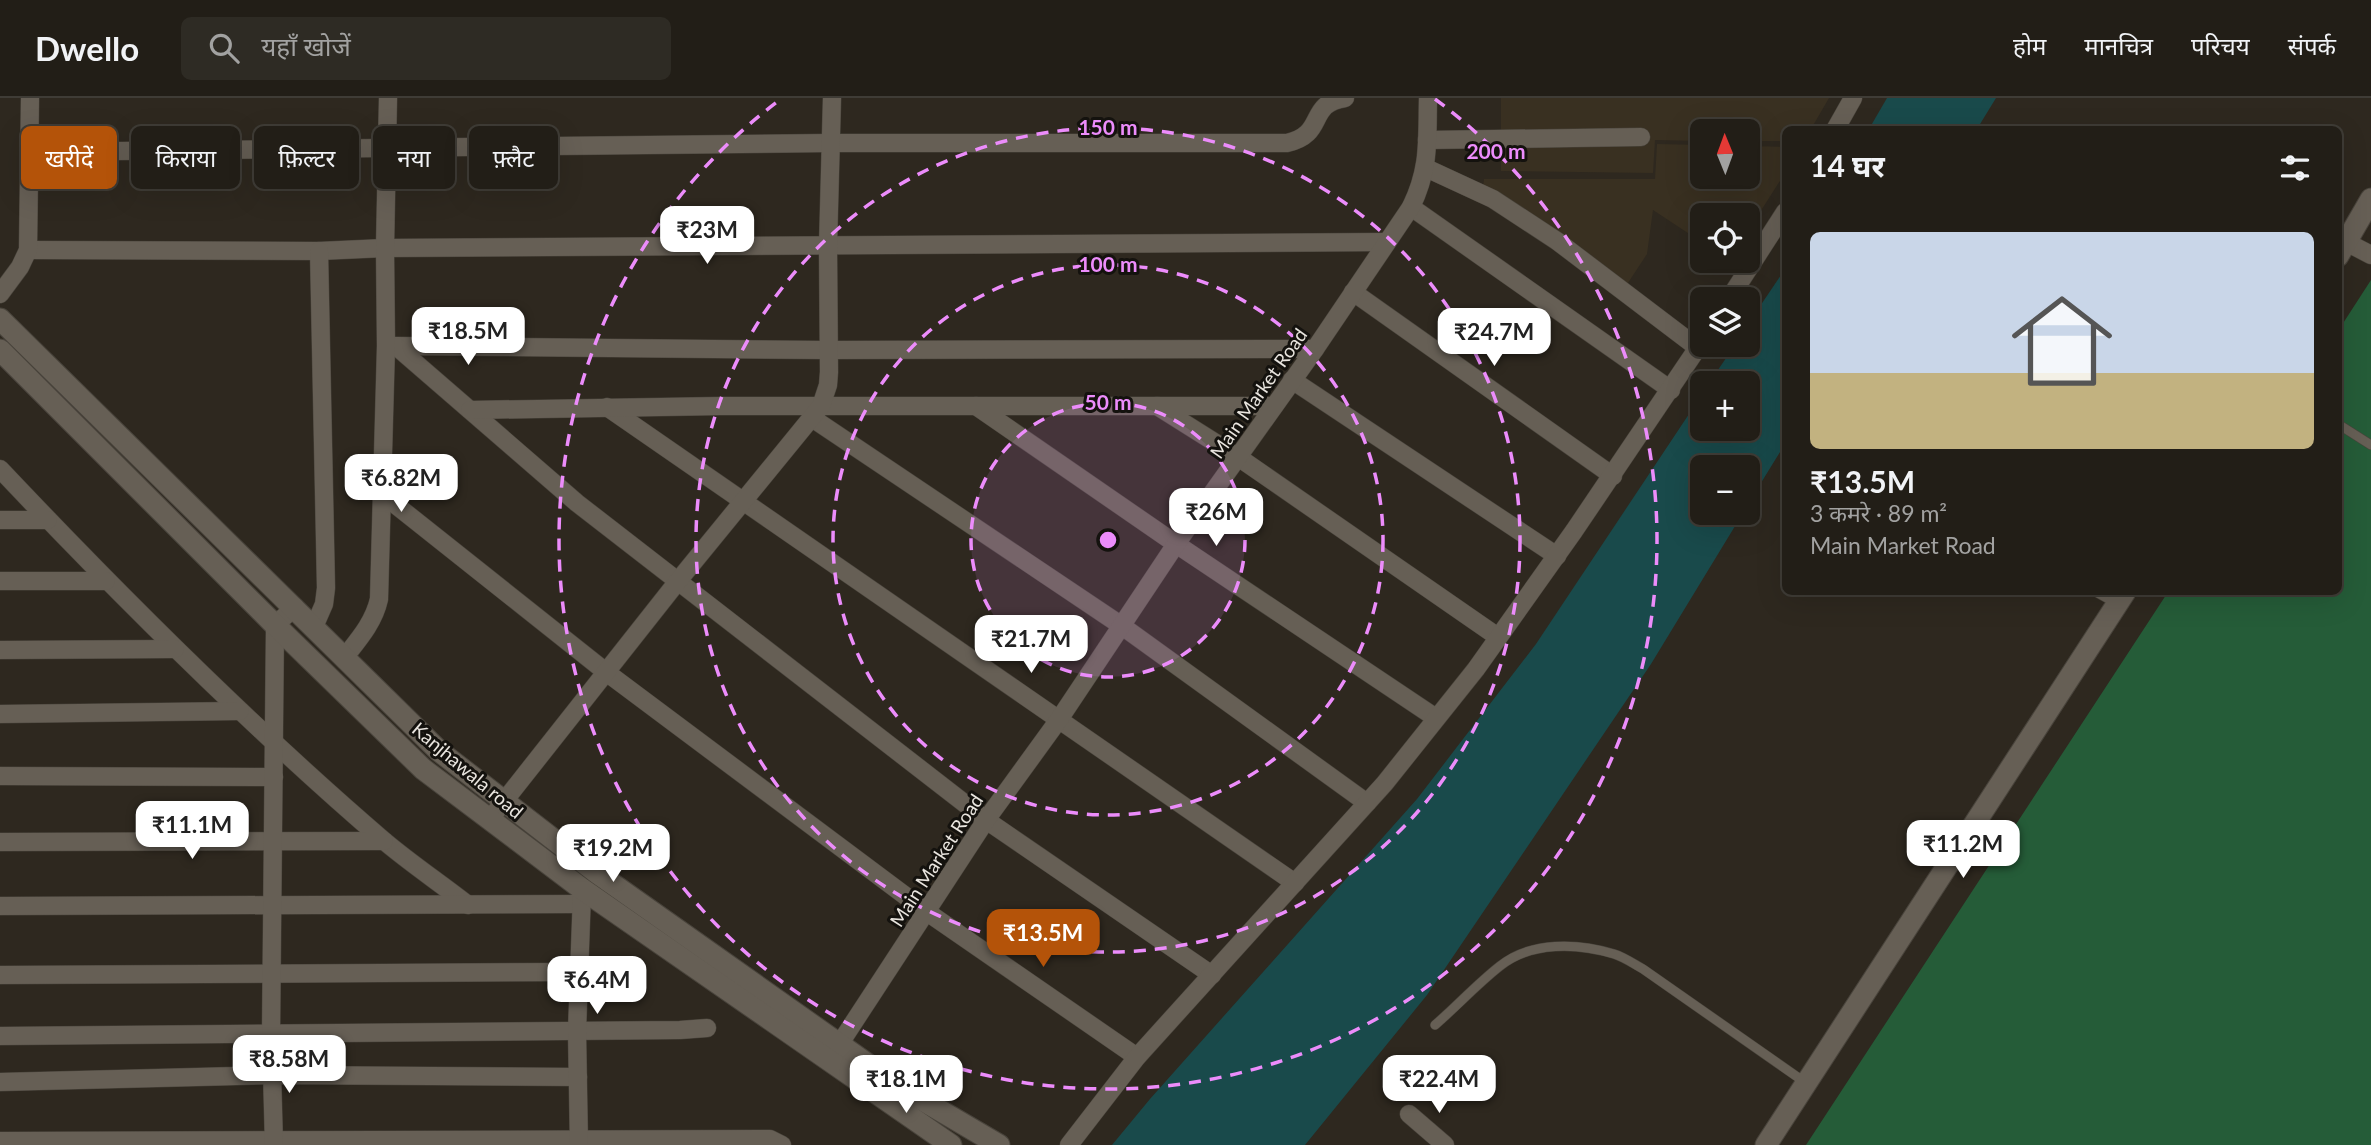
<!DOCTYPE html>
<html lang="hi">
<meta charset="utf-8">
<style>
body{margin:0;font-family:Lato,"Noto Sans Devanagari",sans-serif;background:#2e2b24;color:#f1f3f6;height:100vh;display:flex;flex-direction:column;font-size:26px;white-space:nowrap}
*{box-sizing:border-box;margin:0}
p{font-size:23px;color:#a2a2a1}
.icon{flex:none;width:38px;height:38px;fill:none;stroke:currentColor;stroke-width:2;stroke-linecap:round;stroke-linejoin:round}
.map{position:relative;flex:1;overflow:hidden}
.drawer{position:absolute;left:1782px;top:28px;width:560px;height:469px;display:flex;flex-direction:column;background:#221e17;border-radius:10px;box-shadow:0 7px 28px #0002,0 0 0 2px #3f3c36}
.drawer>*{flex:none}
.guide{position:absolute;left:21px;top:28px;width:665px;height:63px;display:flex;gap:14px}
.needle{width:46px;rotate:359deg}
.fabs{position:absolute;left:1690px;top:21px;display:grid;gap:14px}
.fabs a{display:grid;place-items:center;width:70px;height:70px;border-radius:10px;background:#221e17;box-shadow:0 7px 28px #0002,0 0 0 2px #3f3c36;font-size:35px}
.price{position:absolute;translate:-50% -60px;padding:0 16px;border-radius:14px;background:#fff;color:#222;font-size:23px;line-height:46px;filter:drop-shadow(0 2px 4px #0008)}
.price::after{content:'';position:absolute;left:50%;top:42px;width:21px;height:16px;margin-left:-10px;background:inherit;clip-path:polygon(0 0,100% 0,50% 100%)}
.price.active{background:#b45309;color:#fff}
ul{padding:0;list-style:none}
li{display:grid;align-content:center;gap:14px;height:371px;padding:0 28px}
li span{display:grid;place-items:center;height:217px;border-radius:10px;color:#555}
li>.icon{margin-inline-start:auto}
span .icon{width:126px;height:126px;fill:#fffc;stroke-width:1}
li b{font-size:30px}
h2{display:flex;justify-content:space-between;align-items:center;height:84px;padding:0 28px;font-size:30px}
.chip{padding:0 24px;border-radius:10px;background:#221e17;box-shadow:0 7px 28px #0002,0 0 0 2px #3f3c36;font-size:24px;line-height:63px}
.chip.active{background:#b45309;color:#fff}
header{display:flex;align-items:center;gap:42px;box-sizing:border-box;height:98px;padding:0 35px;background:#221e17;border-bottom:2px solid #3f3c36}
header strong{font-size:33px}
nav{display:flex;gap:38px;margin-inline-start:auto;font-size:24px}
.search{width:490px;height:63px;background:#2e2b24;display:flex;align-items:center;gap:18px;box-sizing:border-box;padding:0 24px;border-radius:10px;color:#a2a2a1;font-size:26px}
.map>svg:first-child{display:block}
</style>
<header>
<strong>Dwello</strong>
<div class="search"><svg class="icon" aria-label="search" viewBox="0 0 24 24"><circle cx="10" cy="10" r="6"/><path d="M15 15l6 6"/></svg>यहाँ खोजें</div>
<nav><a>होम</a><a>मानचित्र</a><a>परिचय</a><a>संपर्क</a></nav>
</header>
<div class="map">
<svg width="2371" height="1047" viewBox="0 0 2371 1047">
<rect width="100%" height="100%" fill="#2e281f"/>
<!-- built -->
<g fill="#393021">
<polygon points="1501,0 1829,0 1811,31 1785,32 1785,43 1748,43 1748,33 1703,33 1703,43 1655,42 1653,75 1501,73"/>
<polygon points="1657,46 1703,47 1703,79 1748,79 1748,48 1785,49 1785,75 1748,133 1748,117 1703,117 1703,145 1653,112 1647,156 1624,191 1482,98 1484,81 1655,81"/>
</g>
<!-- green -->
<polygon fill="#255c38" points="2371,182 2371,1047 1806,1047 2168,494 2338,494 2338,233"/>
<!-- water -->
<g fill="#194a4b">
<polygon points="1887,0 1996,0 1977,31 1869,31"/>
<polygon points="1785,171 1785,346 1748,406 1748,369 1703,369 1703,415 1743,415 1651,566 1427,897 1305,1047 1112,1047 1150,1001 1417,701 1536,546 1703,295 1703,331 1748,331 1748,285 1709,285 1735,247 1748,247 1748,226"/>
</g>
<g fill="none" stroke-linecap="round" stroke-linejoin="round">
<defs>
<g id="lane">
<polyline points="2338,326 2371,347"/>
<polyline points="2096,494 2116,505"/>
<path d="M1435 927C1457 908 1477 886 1500 868 1531 843 1578 845 1614 856 1624 859 1634 866 1643 871L1806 985"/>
</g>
<g id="street">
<polyline points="1835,32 1853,0"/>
<polyline points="1427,42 1641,39"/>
<path d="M29 54 830 45H1287C1327 36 1306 6 1345 0"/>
<polyline points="1426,70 1493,101 1557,143 1698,250"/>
<polyline points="1411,109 1671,292"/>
<polyline points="2346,144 2371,157"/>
<polyline points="28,152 319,153 385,150 1387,144"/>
<polyline points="1353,194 1613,378"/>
<polyline points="0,196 20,169 28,152 30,0"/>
<polyline points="1729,201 1785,114"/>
<polyline points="395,248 827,252 1315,251"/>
<polyline points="397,249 577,405 986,722 1212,877"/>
<polyline points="1292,282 1557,458"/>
<polyline points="976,308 1176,446 1436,620"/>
<polyline points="1157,308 1238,359 1498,539"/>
<polyline points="607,309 1295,785"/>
<polyline points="470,312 721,308 1274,308"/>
<polyline points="812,320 1122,528 1367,705"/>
<path d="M0 371C122 500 248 626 383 742 410 765 440 785 468 807"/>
<polyline points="382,396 606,574 927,814 1137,959"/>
<polyline points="0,422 48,422"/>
<polyline points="0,483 106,483"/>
<polyline points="314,529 324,506 326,490 319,153"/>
<polyline points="0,552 175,551"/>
<path d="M344 560C359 541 374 524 379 501L386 248 385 150 388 0"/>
<polyline points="0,616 240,613"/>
<polyline points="0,678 274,679"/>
<polyline points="490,721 678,483 821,308 828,287 829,274 828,148 832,0"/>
<polyline points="0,744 384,743"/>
<polyline points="0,808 581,806"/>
<polyline points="0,877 580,874"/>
<polyline points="0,938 680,932 707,930"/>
<path d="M833 956 986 722 1060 620 1176 446 1315 251 1411 109C1430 70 1427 43 1428 0"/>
<polyline points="0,984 273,977 578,979"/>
<polyline points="1409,1016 1445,1047"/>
<polyline points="0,1043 770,1041 782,1047"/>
<polyline points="274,1047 271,937 275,527 295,509"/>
<polyline points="579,1047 577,933 582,795"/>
<polyline points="1069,1047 1137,959 1385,685 1476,571 1574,433 1703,242"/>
</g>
<g id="secondary">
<polyline points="2338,158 2371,101"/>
<polyline points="0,221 439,653 597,775 900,989 999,1047"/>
<polyline points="0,252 275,527 423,671 582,791 951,1047"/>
<polyline points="1766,1047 2125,494"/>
</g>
</defs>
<!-- lane casing -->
<use href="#lane" stroke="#49443c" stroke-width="10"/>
<!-- street casing -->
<use href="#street" stroke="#49443c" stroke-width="19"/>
<!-- secondary casing -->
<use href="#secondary" stroke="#49443c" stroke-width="23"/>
<!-- lane -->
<use href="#lane" stroke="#665f55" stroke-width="9"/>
<!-- street -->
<use href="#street" stroke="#665f55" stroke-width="18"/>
<!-- secondary -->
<use href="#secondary" stroke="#665f55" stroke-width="21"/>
</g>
<!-- distance rings -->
<circle cx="1108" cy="442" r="137" fill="#ec8cfb" fill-opacity=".12"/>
<g fill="none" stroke="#ec8cfb" stroke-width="3.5" stroke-dasharray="12 9">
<circle cx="1108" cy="442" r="137"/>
<circle cx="1108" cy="442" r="275"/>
<circle cx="1108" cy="442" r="412"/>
<path d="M1435 1A549 549 0 1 1 781 1"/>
</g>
<g text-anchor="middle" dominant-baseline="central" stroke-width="6" stroke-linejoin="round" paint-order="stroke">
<!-- street labels -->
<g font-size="19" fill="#e9e5df" stroke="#14120e">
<text transform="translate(1258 295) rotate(-55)">Main Market Road</text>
<text transform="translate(468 672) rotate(40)">Kanjhawala road</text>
<text transform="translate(936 762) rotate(-57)">Main Market Road</text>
</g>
</g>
<circle cx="1108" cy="442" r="10" fill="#ec8cfb" stroke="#14120e" stroke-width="3.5"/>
<g font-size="21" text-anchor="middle" font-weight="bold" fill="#ec8cfb" stroke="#14120e" stroke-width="6" stroke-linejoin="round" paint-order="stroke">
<text x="1108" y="37">150 m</text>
<text x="1496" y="61">200 m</text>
<text x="1108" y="174">100 m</text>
<text x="1108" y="312">50 m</text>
</g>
</svg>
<div class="fabs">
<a><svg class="needle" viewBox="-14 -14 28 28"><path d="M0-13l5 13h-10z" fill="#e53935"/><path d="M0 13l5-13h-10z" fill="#a2a2a1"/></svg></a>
<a><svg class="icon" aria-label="locate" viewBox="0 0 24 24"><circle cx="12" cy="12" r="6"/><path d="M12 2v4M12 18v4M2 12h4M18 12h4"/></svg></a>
<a><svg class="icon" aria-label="layers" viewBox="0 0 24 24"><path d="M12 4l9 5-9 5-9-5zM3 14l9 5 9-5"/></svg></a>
<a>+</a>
<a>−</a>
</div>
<b class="price" style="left:707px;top:168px">₹23M</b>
<b class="price" style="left:468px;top:269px">₹18.5M</b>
<b class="price" style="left:1494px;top:270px">₹24.7M</b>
<b class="price" style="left:401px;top:416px">₹6.82M</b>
<b class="price" style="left:1216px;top:450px">₹26M</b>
<b class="price" style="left:1031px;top:577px">₹21.7M</b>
<b class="price" style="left:192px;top:763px">₹11.1M</b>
<b class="price" style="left:1963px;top:782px">₹11.2M</b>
<b class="price" style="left:613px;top:786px">₹19.2M</b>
<b class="price active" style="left:1043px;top:871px">₹13.5M</b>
<b class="price" style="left:597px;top:918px">₹6.4M</b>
<b class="price" style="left:289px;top:997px">₹8.58M</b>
<b class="price" style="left:906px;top:1017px">₹18.1M</b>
<b class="price" style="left:1439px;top:1017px">₹22.4M</b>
<div class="guide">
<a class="chip active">खरीदें</a>
<a class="chip">किराया</a>
<a class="chip">फ़िल्टर</a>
<a class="chip">नया</a>
<a class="chip">फ़्लैट</a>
</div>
<section class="drawer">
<h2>14 घर<svg class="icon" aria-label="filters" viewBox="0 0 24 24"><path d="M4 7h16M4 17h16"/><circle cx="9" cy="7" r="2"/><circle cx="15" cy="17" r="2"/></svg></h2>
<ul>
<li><span style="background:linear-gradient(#c9d6e8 65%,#c2b280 0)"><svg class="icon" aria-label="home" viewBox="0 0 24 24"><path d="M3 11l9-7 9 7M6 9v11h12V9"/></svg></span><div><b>₹13.5M</b><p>3 कमरे · 89 m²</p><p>Main Market Road</p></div></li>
</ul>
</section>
</div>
